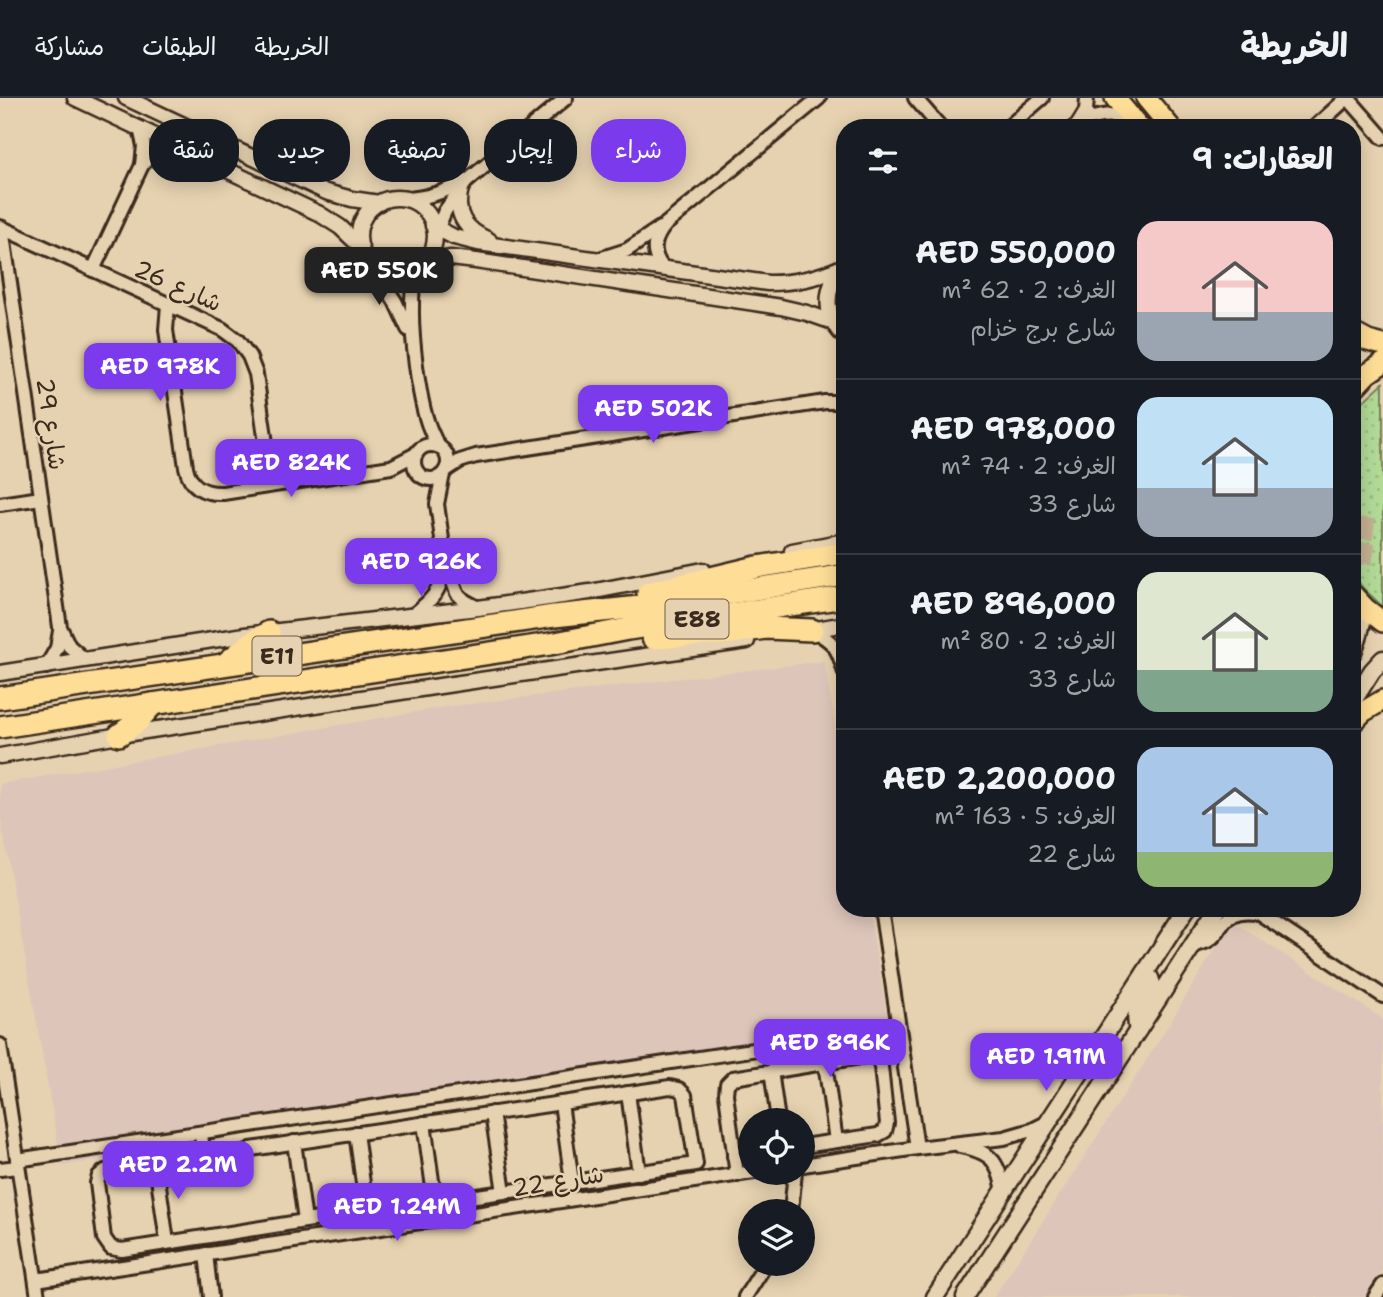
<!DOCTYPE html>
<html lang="ar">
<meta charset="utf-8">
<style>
body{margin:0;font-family:"Shantell Sans","Playpen Sans Arabic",sans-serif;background:#242831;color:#f1f3f6;direction:rtl;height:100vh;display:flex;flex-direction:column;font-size:26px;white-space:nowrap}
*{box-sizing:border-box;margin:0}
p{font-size:23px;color:#9ea1a6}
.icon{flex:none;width:38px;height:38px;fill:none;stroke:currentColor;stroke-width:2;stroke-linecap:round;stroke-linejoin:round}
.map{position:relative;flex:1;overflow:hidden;direction:ltr}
.details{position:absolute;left:836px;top:21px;width:525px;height:798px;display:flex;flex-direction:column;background:#171b24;border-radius:28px;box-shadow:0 4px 18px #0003;direction:rtl}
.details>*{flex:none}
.banner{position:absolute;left:21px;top:21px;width:665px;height:63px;direction:rtl;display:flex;gap:14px}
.fabs{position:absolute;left:738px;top:1010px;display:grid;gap:14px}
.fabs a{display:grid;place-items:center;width:77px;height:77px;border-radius:50%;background:#171b24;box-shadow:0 4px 18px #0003;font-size:35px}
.price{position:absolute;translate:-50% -60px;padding:0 16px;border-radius:14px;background:#7c3aed;color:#fff;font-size:23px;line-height:46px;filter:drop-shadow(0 2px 4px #0008)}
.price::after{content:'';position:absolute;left:50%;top:42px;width:21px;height:16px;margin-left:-10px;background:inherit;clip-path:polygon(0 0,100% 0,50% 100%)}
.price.current{background:#222;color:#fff}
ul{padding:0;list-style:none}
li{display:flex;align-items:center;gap:21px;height:175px;padding:0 28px}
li+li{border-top:2px solid #363941}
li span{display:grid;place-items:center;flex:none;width:196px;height:140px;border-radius:21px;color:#555}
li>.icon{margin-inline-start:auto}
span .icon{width:84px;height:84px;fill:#fffc;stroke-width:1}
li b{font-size:30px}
h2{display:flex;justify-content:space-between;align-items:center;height:84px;padding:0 28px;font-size:30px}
.chip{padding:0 24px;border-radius:28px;background:#171b24;box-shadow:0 4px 18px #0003;font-size:24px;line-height:63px}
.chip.current{background:#7c3aed;color:#fff}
header{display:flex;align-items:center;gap:42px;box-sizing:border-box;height:98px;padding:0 35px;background:#171b24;border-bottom:2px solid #363941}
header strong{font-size:33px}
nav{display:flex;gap:38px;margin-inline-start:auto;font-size:24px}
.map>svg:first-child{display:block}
</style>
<header>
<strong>الخريطة</strong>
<nav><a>الخريطة</a><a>الطبقات</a><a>مشاركة</a></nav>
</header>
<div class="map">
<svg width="1383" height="1199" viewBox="0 0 1383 1199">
<defs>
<pattern id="grass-dots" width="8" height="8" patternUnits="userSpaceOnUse" patternTransform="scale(1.75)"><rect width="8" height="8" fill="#b2da96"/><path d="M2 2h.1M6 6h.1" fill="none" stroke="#9abb81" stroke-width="1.8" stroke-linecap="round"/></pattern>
</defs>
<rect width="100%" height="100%" fill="#e6d2b0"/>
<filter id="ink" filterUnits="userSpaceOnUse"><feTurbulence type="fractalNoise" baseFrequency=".0143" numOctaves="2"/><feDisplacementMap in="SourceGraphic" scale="14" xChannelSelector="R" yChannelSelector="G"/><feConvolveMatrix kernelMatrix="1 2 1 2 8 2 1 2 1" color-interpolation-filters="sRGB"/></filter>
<g filter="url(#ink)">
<!-- built -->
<g fill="#ddc5ba">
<polygon points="824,563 845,684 845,810 868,810 889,928 62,1068 0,717 0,686 444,609"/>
<polygon points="1232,823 1383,921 1383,1173 1366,1199 994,1199 1158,944"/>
</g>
<!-- grass -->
<polygon fill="url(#grass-dots)" stroke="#76825a" stroke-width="2" points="1383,285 1383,509 1362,489 1353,475 1353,318 1359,307"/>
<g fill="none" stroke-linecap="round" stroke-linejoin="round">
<!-- motorway-tunnel -->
<g stroke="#c4b093" stroke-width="21" stroke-dasharray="21 10" stroke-linecap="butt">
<polyline points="1353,429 1383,433"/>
<polyline points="1353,453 1383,458"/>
</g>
<defs>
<g id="minor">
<polyline points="915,0 941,30"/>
<polyline points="1348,0 1383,40"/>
<polyline points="1078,26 1086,13 1087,0"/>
<polyline points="140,30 144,48 142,67"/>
<polyline points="1007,30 1042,0"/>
<path d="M1073 30C1090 18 1112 13 1132 22"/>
<polyline points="1314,30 1347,0"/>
<path d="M405 101C426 100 444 95 462 84"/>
<polyline points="0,129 222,231 238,243 249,258 256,276 272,387"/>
<polyline points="2,130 60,529 69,548 85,562"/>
<polyline points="435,136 445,113 466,84 566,0"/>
<polyline points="602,160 627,152 660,130"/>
<polyline points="369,164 395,203 408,231"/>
<path d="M662 169C650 153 654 140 666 126L819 0"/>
<polyline points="93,172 142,67 155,52 164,48 173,46"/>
<path d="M414 172C410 213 412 241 418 282 422 306 426 328 439 349"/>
<path d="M168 207 166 232 186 369C190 389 204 396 223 395L391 369 416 356"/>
<circle cx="431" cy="364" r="17"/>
<polyline points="446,372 460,363 476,358 825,304 845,304"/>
<polyline points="443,376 437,406 445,462 457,495 465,503 478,510"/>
<polyline points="0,406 41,400"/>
<path d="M412 518C433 501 441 493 445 466"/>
<path d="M812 532C835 544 838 550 845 575"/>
<polyline points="46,569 57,550 60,533"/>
<polyline points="881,810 917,1050"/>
<path d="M1193 848C1198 846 1204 845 1209 842 1216 838 1219 831 1223 825 1232 813 1246 812 1259 815L1383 898"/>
<polyline points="0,947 38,1199"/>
<polyline points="825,965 836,1043"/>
<polyline points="771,973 778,1022"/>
<path d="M670 989 679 991 685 997 696 1066 305 1123 122 1152 111 1150 104 1140 97 1085 99 1078 105 1073 193 1060C204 1062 208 1072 219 1074 237 1076 237 1056 251 1051Z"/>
<polyline points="628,995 639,1075"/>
<polyline points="561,1005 572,1084"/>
<polyline points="492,1015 504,1094"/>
<polyline points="424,1025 435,1104"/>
<polyline points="201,1035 204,1064"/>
<polyline points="356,1035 367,1114"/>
<polyline points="294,1044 305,1123"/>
<path d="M960 1048C991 1054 998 1062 1004 1093"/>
<polyline points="734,1058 751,1056"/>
<polyline points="17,1062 899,930"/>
<polyline points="156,1066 167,1144"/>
<polyline points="803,1067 917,1050 1004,1040 1032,1032 1050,1023"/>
<polyline points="0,1071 18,1069"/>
<path d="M737 1077 726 996 727 986 733 980 866 958C874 957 879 961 881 969L887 1025 885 1033 878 1037 803 1048"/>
<polyline points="791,1113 795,1074"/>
<polyline points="206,1156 211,1199"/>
<polyline points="36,1182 754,1074"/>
<polyline points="745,1199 766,1166"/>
<polyline points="1375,1199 1383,1187"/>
</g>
<g id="tertiary">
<polyline points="75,0 318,115 340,129 359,147"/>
<polyline points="126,0 326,94 352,101 379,105"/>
<path d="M461 90C454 116 465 132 489 142"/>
<circle cx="397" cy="138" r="38"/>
<path d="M433 128 454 139 478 145 768 185C795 185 818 180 842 169"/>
<polyline points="425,164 451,160 476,163 781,209 807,215 833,224"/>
<path d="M842 169C824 191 823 219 845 239"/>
<polyline points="792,453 845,443"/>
<polyline points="805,533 845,526"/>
<polyline points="0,575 245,537 478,510 590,494 703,472"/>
<polyline points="0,658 119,637 453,586 747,543"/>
</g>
<g id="secondary">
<polyline points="1353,554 1359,537 1365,510"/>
<polyline points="1353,603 1372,573 1383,561"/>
<path d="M1138 932C1132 911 1143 904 1152 886L1150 880 1145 875"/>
<polyline points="935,1199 1187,810"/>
<polyline points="965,1199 1217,810"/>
</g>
<g id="primary">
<polyline points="1115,0 1140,30"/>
<polyline points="1146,0 1171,30"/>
<polyline points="1353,235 1368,243 1383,247"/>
<polyline points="1353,291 1367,276 1383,265"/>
<polyline points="1353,497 1365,510 1383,524"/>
<polyline points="1353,624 1363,614 1383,602"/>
</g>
<g id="motorway">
<polyline points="648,495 757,469 845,455"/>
<polyline points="653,540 731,535 766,530 812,532"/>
<polyline points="225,566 251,545 269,534"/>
<polyline points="0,600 554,518 640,509 845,477"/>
<polyline points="0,629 550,546 628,531 845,499"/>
<polyline points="119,637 137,624 153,606"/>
</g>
</defs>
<!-- minor casing -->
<use href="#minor" stroke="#3b2a1e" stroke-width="18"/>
<!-- tertiary casing -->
<use href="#tertiary" stroke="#3b2a1e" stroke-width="19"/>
<!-- secondary casing -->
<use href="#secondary" stroke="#3b2a1e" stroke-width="21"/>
<!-- primary casing -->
<use href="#primary" stroke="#3b2a1e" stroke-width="24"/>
<!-- motorway casing -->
<use href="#motorway" stroke="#3b2a1e" stroke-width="26"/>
<!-- minor -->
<use href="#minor" stroke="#e6d2b0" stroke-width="12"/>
<!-- tertiary -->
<use href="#tertiary" stroke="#e6d2b0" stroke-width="14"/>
<!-- secondary -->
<use href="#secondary" stroke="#e6d2b0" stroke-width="16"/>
<!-- primary -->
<use href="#primary" stroke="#fedd96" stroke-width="19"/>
<!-- motorway -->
<use href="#motorway" stroke="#fedd96" stroke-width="21"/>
</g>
</g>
<g text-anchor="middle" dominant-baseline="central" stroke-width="5" stroke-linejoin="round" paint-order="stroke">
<!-- shield labels -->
<g fill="#e6d2b0" stroke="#6e5c4a" stroke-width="2">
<rect x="665.5" y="501.5" width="63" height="39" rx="5"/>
<rect x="252.5" y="538.5" width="49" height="39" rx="5"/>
</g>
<g font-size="23" font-weight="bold" fill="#3b2a1e">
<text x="697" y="521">E88</text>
<text x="277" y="558">E11</text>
</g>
<!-- street labels -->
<g font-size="24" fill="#3b2a1e" stroke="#e6d2b0">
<text transform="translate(178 188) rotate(24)">شارع 26</text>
<text transform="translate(51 326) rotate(82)">شارع 29</text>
<text transform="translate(558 1083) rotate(-9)">شارع 22</text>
</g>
</g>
</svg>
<div class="fabs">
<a><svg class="icon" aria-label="locate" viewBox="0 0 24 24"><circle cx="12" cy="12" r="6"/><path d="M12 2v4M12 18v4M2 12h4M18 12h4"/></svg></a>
<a><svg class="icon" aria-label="layers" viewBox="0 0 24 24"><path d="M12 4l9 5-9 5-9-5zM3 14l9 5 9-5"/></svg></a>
</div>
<b class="price current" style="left:379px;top:209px">AED 550K</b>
<b class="price" style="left:160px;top:305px">AED 978K</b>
<b class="price" style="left:653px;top:347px">AED 502K</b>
<b class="price" style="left:291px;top:401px">AED 824K</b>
<b class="price" style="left:421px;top:500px">AED 926K</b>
<b class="price" style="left:830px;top:981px">AED 896K</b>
<b class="price" style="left:1046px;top:995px">AED 1.91M</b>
<b class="price" style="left:178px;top:1103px">AED 2.2M</b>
<b class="price" style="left:397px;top:1145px">AED 1.24M</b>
<div class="banner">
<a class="chip current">شراء</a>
<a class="chip">إيجار</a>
<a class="chip">تصفية</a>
<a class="chip">جديد</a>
<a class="chip">شقة</a>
</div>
<section class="details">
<h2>العقارات: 9<svg class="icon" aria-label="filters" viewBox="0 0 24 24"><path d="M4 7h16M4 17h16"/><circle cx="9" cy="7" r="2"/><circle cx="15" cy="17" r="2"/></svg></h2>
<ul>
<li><span style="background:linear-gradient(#f6c9c9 65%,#9aa5b1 0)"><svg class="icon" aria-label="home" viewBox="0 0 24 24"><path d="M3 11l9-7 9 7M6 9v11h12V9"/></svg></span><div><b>AED 550,000</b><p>الغرف: 2 · 62 m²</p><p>شارع برج خزام</p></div></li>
<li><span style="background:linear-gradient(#bfe0f5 65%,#9aa5b1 0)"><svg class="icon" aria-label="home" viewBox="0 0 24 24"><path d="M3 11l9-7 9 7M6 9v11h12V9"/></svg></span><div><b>AED 978,000</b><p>الغرف: 2 · 74 m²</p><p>شارع 33</p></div></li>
<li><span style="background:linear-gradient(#dfe7d0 70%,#7fa58c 0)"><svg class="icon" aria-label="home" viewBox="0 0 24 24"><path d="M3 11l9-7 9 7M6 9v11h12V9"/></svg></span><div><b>AED 896,000</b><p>الغرف: 2 · 80 m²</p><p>شارع 33</p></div></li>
<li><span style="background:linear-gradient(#a9c7e8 75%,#8fb573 0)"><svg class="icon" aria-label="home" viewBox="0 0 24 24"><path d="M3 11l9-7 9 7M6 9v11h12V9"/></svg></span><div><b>AED 2,200,000</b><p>الغرف: 5 · 163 m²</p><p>شارع 22</p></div></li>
</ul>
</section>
</div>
